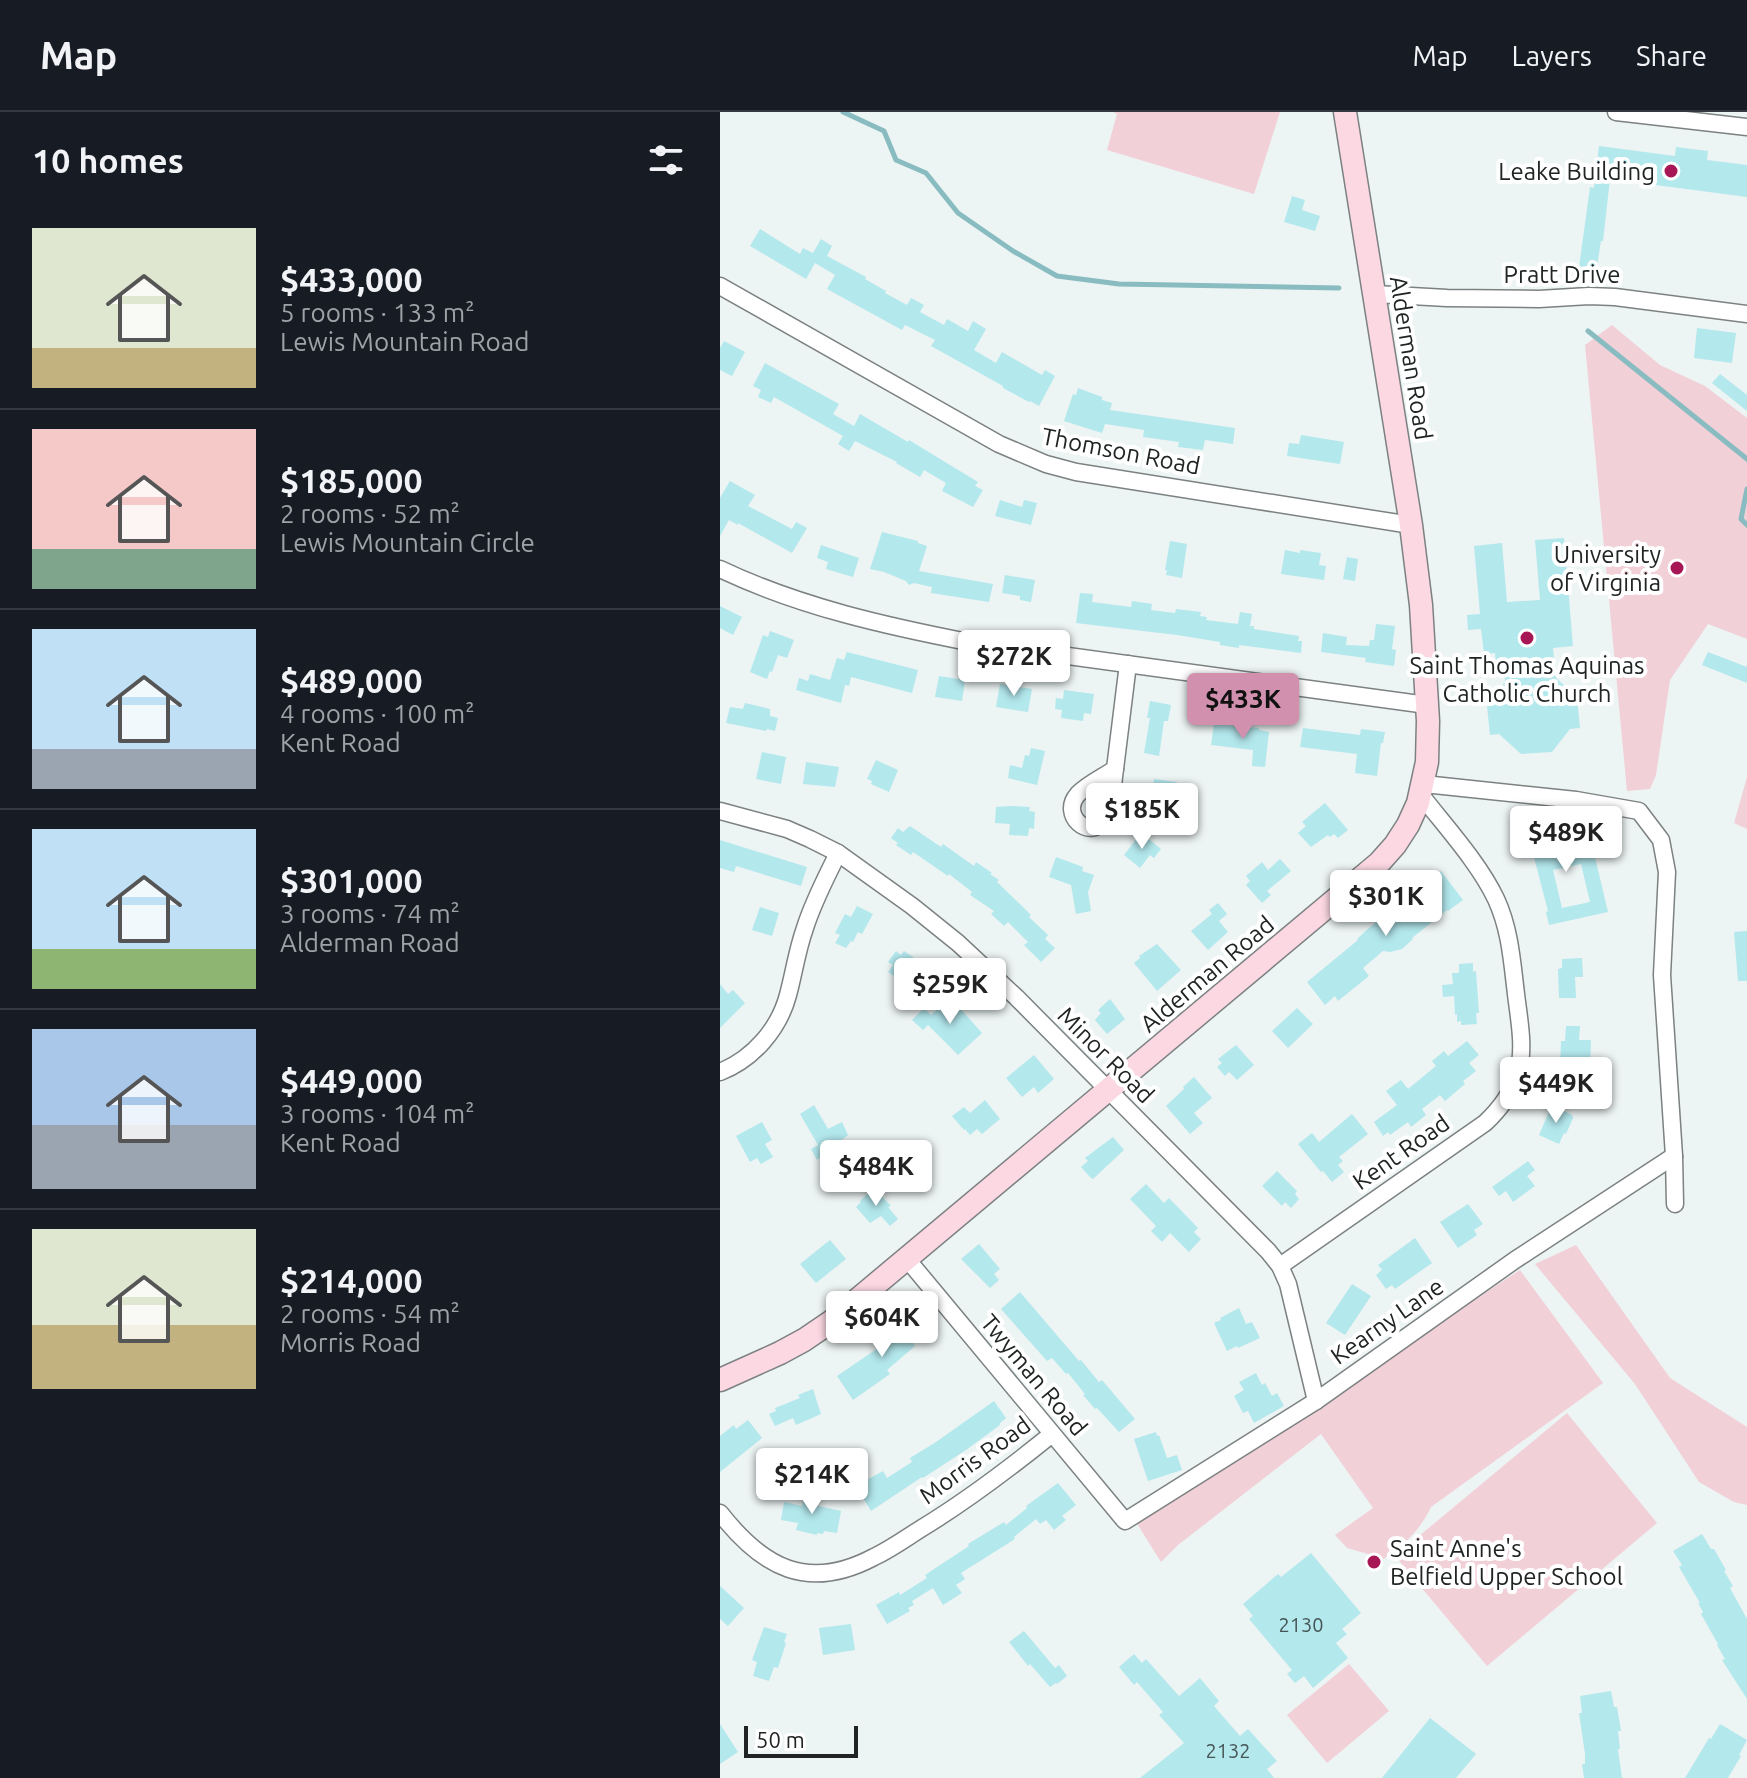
<!DOCTYPE html>
<meta charset="utf-8">
<style>
body{margin:0;font-family:Ubuntu,sans-serif;background:#20242c;color:#f1f3f6;height:100vh;display:flex;flex-direction:column;font-size:30px;white-space:nowrap}
*{box-sizing:border-box;margin:0}
p{font-size:26px;color:#9ea1a6}
.icon{flex:none;width:44px;height:44px;fill:none;stroke:currentColor;stroke-width:2;stroke-linecap:round;stroke-linejoin:round}
.map{position:relative;flex:1;overflow:hidden}
.side{display:flex;flex-direction:column;background:#171b24;width:720px}
.side>*{flex:none}
.scale{position:absolute;left:24px;bottom:20px;width:114px;box-sizing:border-box;padding-left:8px;border:4px solid #212424;border-top:0;font-size:22px;line-height:28px;white-space:nowrap;color:#212424;-webkit-text-stroke:6px #fff;paint-order:stroke}
.price{position:absolute;translate:-50% -68px;padding:0 18px;border-radius:8px;background:#fff;color:#222;font-size:26px;line-height:52px;filter:drop-shadow(0 2px 4px #0008)}
.price::after{content:'';position:absolute;left:50%;top:48px;width:24px;height:18px;margin-left:-12px;background:inherit;clip-path:polygon(0 0,100% 0,50% 100%)}
.price.active{background:#d090ae;color:#111}
ul{padding:0;list-style:none}
li{display:flex;align-items:center;gap:24px;height:200px;padding:0 32px}
li+li{border-top:2px solid #363941}
li span{display:grid;place-items:center;flex:none;width:224px;height:160px;border-radius:0px;color:#555}
li>.icon{margin-inline-start:auto}
span .icon{width:96px;height:96px;fill:#fffc;stroke-width:1}
li b{font-size:34px}
h2{display:flex;justify-content:space-between;align-items:center;height:96px;padding:0 32px;font-size:34px}
header{display:flex;align-items:center;gap:48px;box-sizing:border-box;height:112px;padding:0 40px;background:#171b24;border-bottom:2px solid #363941}
header strong{font-size:38px}
nav{display:flex;gap:44px;margin-inline-start:auto;font-size:28px}
main{display:flex;flex:1;min-height:0}
.map>svg:first-child{display:block}
</style>
<header>
<strong>Map</strong>
<nav><a>Map</a><a>Layers</a><a>Share</a></nav>
</header>
<main>
<section class="side">
<h2>10 homes<svg class="icon" aria-label="filters" viewBox="0 0 24 24"><path d="M4 7h16M4 17h16"/><circle cx="9" cy="7" r="2"/><circle cx="15" cy="17" r="2"/></svg></h2>
<ul>
<li><span style="background:linear-gradient(#dfe7d0 75%,#c2b280 0)"><svg class="icon" aria-label="home" viewBox="0 0 24 24"><path d="M3 11l9-7 9 7M6 9v11h12V9"/></svg></span><div><b>$433,000</b><p>5 rooms · 133 m²</p><p>Lewis Mountain Road</p></div></li>
<li><span style="background:linear-gradient(#f6c9c9 75%,#7fa58c 0)"><svg class="icon" aria-label="home" viewBox="0 0 24 24"><path d="M3 11l9-7 9 7M6 9v11h12V9"/></svg></span><div><b>$185,000</b><p>2 rooms · 52 m²</p><p>Lewis Mountain Circle</p></div></li>
<li><span style="background:linear-gradient(#bfe0f5 75%,#9aa5b1 0)"><svg class="icon" aria-label="home" viewBox="0 0 24 24"><path d="M3 11l9-7 9 7M6 9v11h12V9"/></svg></span><div><b>$489,000</b><p>4 rooms · 100 m²</p><p>Kent Road</p></div></li>
<li><span style="background:linear-gradient(#bfe0f5 75%,#8fb573 0)"><svg class="icon" aria-label="home" viewBox="0 0 24 24"><path d="M3 11l9-7 9 7M6 9v11h12V9"/></svg></span><div><b>$301,000</b><p>3 rooms · 74 m²</p><p>Alderman Road</p></div></li>
<li><span style="background:linear-gradient(#a9c7e8 60%,#9aa5b1 0)"><svg class="icon" aria-label="home" viewBox="0 0 24 24"><path d="M3 11l9-7 9 7M6 9v11h12V9"/></svg></span><div><b>$449,000</b><p>3 rooms · 104 m²</p><p>Kent Road</p></div></li>
<li><span style="background:linear-gradient(#dfe7d0 60%,#c2b280 0)"><svg class="icon" aria-label="home" viewBox="0 0 24 24"><path d="M3 11l9-7 9 7M6 9v11h12V9"/></svg></span><div><b>$214,000</b><p>2 rooms · 54 m²</p><p>Morris Road</p></div></li>
</ul>
</section>
<div class="map">
<svg width="1027" height="1666" viewBox="0 0 1027 1666">
<rect width="100%" height="100%" fill="#edf4f4"/>
<!-- green -->
<g fill="#f2d0d8">
<polygon points="393,0 560,0 534,82 387,38 397,2"/>
<polygon points="892,213 940,253 985,274 1027,306 1027,527 988,512 950,568 936,663 930,677 907,679 865,233"/>
<polygon points="1027,665 1027,717 1014,711"/>
<polygon points="856,1133 950,1266 1027,1315 1027,1393 1014,1390 979,1370 915,1272 815,1152"/>
<path d="M800 1158 883 1271 711 1395C700 1419 681 1436 659 1450L648 1442 627 1436 615 1423 653 1396 601 1322 458 1433 441 1450 416 1410Z"/>
<polygon points="847,1301 937,1411 767,1554 675,1444"/>
<polygon points="629,1552 669,1599 607,1651 567,1603"/>
</g>
<g fill="none" stroke-linecap="round" stroke-linejoin="round">
<!-- stream -->
<g stroke="#88bcc0" stroke-width="5">
<polyline points="123,0 164,19 176,48 206,61 238,101 293,139 337,164 399,172 619,176"/>
<polyline points="868,219 1027,347"/>
<polyline points="1027,377 1021,407 1027,413"/>
</g>
</g>
<!-- building -->
<g fill="#b3e8ed" fill-rule="evenodd">
<polygon points="879,34 955,44 956,35 988,39 987,48 1027,53 1027,85 890,67 883,129 881,129 874,173 857,170 870,75 874,76"/>
<polygon points="572,84 585,88 582,98 600,104 595,119 564,110"/>
<polygon points="40,117 80,142 83,136 93,141 101,127 112,134 107,144 146,165 145,167 166,179 165,181 187,193 191,186 204,193 200,200 224,213 227,207 248,219 253,209 266,217 254,238 276,251 282,240 322,263 325,258 335,264 319,294 310,289 309,290 283,276 283,274 211,234 215,228 185,213 182,218 107,177 115,163 95,151 86,167 30,134"/>
<polygon points="977,216 1016,221 1012,251 974,246"/>
<polygon points="4,229 25,240 12,264 0,258 0,236"/>
<polygon points="45,251 119,292 113,302 134,314 140,302 188,330 189,328 258,370 255,374 263,378 253,395 222,379 226,371 204,358 200,365 176,351 177,350 135,329 129,339 118,332 123,324 54,285 51,291 38,285 41,278 33,274"/>
<polygon points="1000,262 1027,283 1027,299 992,271"/>
<polygon points="358,276 382,285 382,288 392,291 390,298 515,316 513,332 485,328 483,338 458,335 459,330 423,325 424,318 385,312 382,321 344,309 353,282 356,283"/>
<polygon points="581,323 624,330 620,352 567,344 569,331 579,332"/>
<polygon points="10,369 35,383 28,394 72,417 76,410 87,416 72,441 18,411 18,413 9,408 0,424 0,386"/>
<polygon points="280,388 302,395 304,388 317,391 311,413 275,404"/>
<polygon points="162,420 198,429 198,431 207,434 199,459 273,472 269,490 211,481 212,475 194,471 189,473 186,469 164,460 150,457"/>
<polygon points="844,426 853,534 833,536 836,566 846,575 854,587 857,586 860,616 850,617 832,640 801,642 779,622 770,623 767,594 771,594 777,580 785,570 784,553 776,553 775,541 764,542 761,517 748,518 747,503 760,502 754,434 782,431 787,490 820,488 815,428"/>
<polygon points="450,429 467,432 462,466 446,463 447,458 445,458"/>
<polygon points="101,433 139,446 133,465 106,457 108,450 97,446"/>
<polygon points="565,438 580,441 580,438 601,441 599,453 606,454 604,468 561,462"/>
<polygon points="627,445 638,447 635,469 623,467"/>
<polygon points="285,463 315,468 311,490 300,488 300,484 282,481"/>
<polygon points="360,481 373,482 372,490 411,495 412,489 432,492 431,498 455,501 456,497 481,500 480,504 487,505 486,508 518,512 520,500 532,502 530,514 534,514 534,517 579,524 578,529 582,529 581,541 519,533 519,536 500,533 500,530 457,523 356,511"/>
<polygon points="0,494 22,505 13,523 0,516"/>
<polygon points="656,512 675,514 672,537 676,538 674,554 645,550 646,546 601,540 603,521 627,525 626,533 649,534 650,528 654,528"/>
<polygon points="50,519 74,528 67,546 58,543 52,560 50,559 47,567 30,560 43,523 48,525"/>
<polygon points="127,540 198,558 192,581 131,565 129,574 125,573 121,591 76,578 79,566 88,569 90,562 110,568 117,546 124,548"/>
<polygon points="988,540 1027,555 1027,571 982,553"/>
<polygon points="219,564 245,568 242,589 215,585"/>
<polygon points="280,572 312,577 308,600 276,595"/>
<polygon points="344,578 374,582 371,602 364,601 363,609 341,606 342,598 335,597 336,586 343,587"/>
<polygon points="430,589 451,593 448,609 444,609 439,644 424,641 430,606 427,606"/>
<polygon points="25,591 50,597 50,604 58,606 55,619 47,617 46,619 6,611 10,595 23,597"/>
<polygon points="494,612 539,616 539,618 549,620 545,655 532,654 533,638 491,633"/>
<polygon points="583,616 640,623 641,617 665,620 663,631 661,631 657,664 635,661 637,642 580,635"/>
<polygon points="311,636 325,639 317,673 288,666 290,653 302,656 305,643 309,644"/>
<polygon points="42,640 66,645 61,672 36,667"/>
<polygon points="156,648 178,658 169,680 151,672 152,669 147,667"/>
<polygon points="86,650 119,655 115,675 83,672"/>
<polygon points="434,667 457,670 452,702 430,699"/>
<polygon points="605,691 628,718 618,726 614,722 610,725 608,723 591,735 578,721 586,714 582,710"/>
<polygon points="291,694 310,695 309,699 315,700 314,717 309,716 308,724 289,723 290,712 275,711 276,695"/>
<path d="M824 712 828 729 869 720 888 800 829 813 826 800 828 799 811 734 802 736 801 731 795 729 798 718ZM861 752 870 790 842 796 833 758Z"/>
<polygon points="190,714 221,735 223,732 254,754 256,750 272,761 270,762 279,768 277,770 307,799 311,803 309,805 328,823 325,827 335,836 321,850 304,833 308,830 288,810 284,814 271,802 274,799 250,783 252,780 229,762 228,764 193,740 191,743 176,733 178,731 171,726 178,716 183,720"/>
<polygon points="421,721 441,737 434,746 430,743 420,756 404,743"/>
<polygon points="0,728 87,755 81,774 16,754 14,760 0,756"/>
<polygon points="336,745 363,755 362,759 374,763 368,780 371,799 356,802 351,773 329,765"/>
<polygon points="560,747 571,759 547,779 551,783 542,791 526,773 530,769 526,764 542,750 548,758"/>
<polygon points="721,759 743,788 728,799 727,798 692,826 693,827 682,837 670,840 663,839 643,856 649,864 618,889 615,884 605,893 587,870 638,828 637,827 649,816"/>
<polygon points="498,791 507,802 499,809 508,820 488,838 471,819 492,802 489,798"/>
<polygon points="137,794 153,802 142,822 138,820 133,830 131,829 126,836 115,831 120,823 115,821 125,802 131,805"/>
<polygon points="40,795 59,801 52,824 32,818"/>
<polygon points="1027,819 1027,869 1018,869 1014,820"/>
<polygon points="437,832 461,858 437,879 414,851 420,846 419,844"/>
<polygon points="176,839 181,843 184,839 202,851 192,865 185,861 180,868 168,860 173,853 168,850"/>
<polygon points="862,846 863,865 855,865 856,886 839,886 838,857 842,856 842,847"/>
<polygon points="753,851 753,860 756,859 759,901 756,901 757,912 741,913 741,909 737,910 737,902 735,903 734,884 723,885 722,873 733,872 732,861 739,861 739,852"/>
<polygon points="0,872 8,882 13,878 25,891 0,916"/>
<polygon points="230,885 262,921 238,943 208,913 203,918 192,908 204,896 211,903"/>
<polygon points="390,887 405,907 387,922 375,908 381,901 378,898"/>
<polygon points="577,896 593,912 568,936 552,919"/>
<polygon points="846,914 860,914 859,928 871,928 870,964 848,964 848,955 840,955 841,929 845,929"/>
<polygon points="747,929 759,943 749,951 756,959 743,969 745,972 725,989 720,983 702,997 706,1003 691,1015 688,1010 670,1023 668,1020 663,1024 654,1010 677,993 666,979 681,968 688,977 716,954 712,949 724,939 728,944"/>
<polygon points="516,933 534,953 517,968 509,960 505,964 497,955 502,951 498,947"/>
<polygon points="314,943 334,967 318,981 314,975 302,985 286,966"/>
<polygon points="474,965 492,986 474,1001 483,1011 470,1022 446,994 464,977 463,975"/>
<polygon points="265,988 280,1007 262,1022 257,1017 250,1023 245,1017 244,1018 232,1004 244,995 250,1001"/>
<polygon points="94,993 108,1017 122,1010 128,1023 97,1048 91,1037 98,1033 80,1002"/>
<polygon points="832,993 852,1003 853,1006 846,1022 844,1021 839,1032 819,1023"/>
<polygon points="632,1002 648,1022 619,1045 623,1049 618,1053 624,1060 612,1070 603,1059 601,1060 578,1032 592,1021 599,1030"/>
<polygon points="42,1010 52,1028 45,1032 53,1045 41,1052 37,1046 30,1050 16,1024"/>
<polygon points="393,1025 404,1038 373,1067 371,1066 361,1055 368,1049 365,1046"/>
<polygon points="808,1049 815,1058 807,1064 815,1074 793,1090 786,1079 779,1084 772,1075"/>
<polygon points="557,1059 577,1079 575,1082 579,1087 571,1096 565,1090 562,1094 542,1074"/>
<polygon points="426,1072 444,1091 449,1086 478,1116 474,1120 481,1127 469,1140 450,1121 442,1130 431,1119 436,1114 410,1087"/>
<polygon points="154,1076 171,1094 168,1095 178,1107 170,1114 161,1104 150,1111 136,1095 141,1090 140,1089"/>
<polygon points="748,1092 763,1112 754,1118 757,1123 738,1136 720,1110"/>
<polygon points="695,1126 712,1151 675,1177 672,1173 666,1177 656,1163 662,1158 658,1153"/>
<polygon points="110,1128 126,1147 96,1171 80,1152"/>
<polygon points="259,1132 280,1157 274,1162 279,1168 270,1176 241,1147"/>
<polygon points="632,1172 651,1184 625,1223 606,1211"/>
<polygon points="300,1180 359,1249 361,1248 379,1270 382,1268 415,1307 399,1320 377,1296 375,1297 363,1283 365,1282 348,1261 346,1262 332,1246 327,1249 281,1197"/>
<polygon points="519,1196 526,1212 532,1210 540,1226 518,1236 517,1234 507,1239 494,1211 501,1208 500,1206"/>
<polygon points="194,1203 208,1219 193,1231 195,1234 167,1258 170,1262 133,1288 117,1264 164,1232 163,1230"/>
<polygon points="536,1261 542,1273 545,1271 552,1284 557,1281 564,1294 534,1311 528,1299 523,1301 514,1284 524,1278 519,1270"/>
<polygon points="93,1277 101,1302 76,1313 73,1306 55,1314 49,1302 56,1299 55,1296 80,1286 78,1283"/>
<polygon points="274,1289 286,1306 279,1312 280,1313 246,1338 203,1366 202,1365 151,1399 139,1379 135,1383 122,1362 135,1353 145,1369 163,1359 167,1366 192,1350 190,1346 216,1330"/>
<polygon points="28,1308 42,1326 0,1360 0,1324 14,1313 16,1317"/>
<polygon points="436,1320 437,1324 439,1323 447,1346 457,1343 462,1358 428,1369 414,1327"/>
<polygon points="338,1371 356,1393 342,1404 346,1408 334,1418 326,1408 320,1412 316,1407 294,1425 295,1427 241,1461 245,1467 236,1473 242,1481 223,1493 213,1476 192,1489 194,1493 188,1496 190,1499 167,1512 156,1493 179,1480 180,1483 207,1466 205,1463 249,1434 248,1432 284,1410 286,1413 307,1396 306,1394"/>
<polygon points="84,1380 96,1382 94,1393 121,1399 117,1421 104,1419 103,1422 97,1421 97,1423 76,1418 78,1411 61,1408 64,1390 82,1394"/>
<polygon points="982,1422 991,1437 994,1437 1006,1458 1004,1459 1013,1474 1010,1476 1027,1507 1027,1587 1002,1548 1005,1547 997,1533 998,1532 981,1502 983,1500 978,1491 980,1491 959,1455 962,1453 953,1439"/>
<polygon points="591,1441 641,1501 622,1517 627,1522 616,1531 628,1546 593,1576 584,1564 575,1571 567,1562 572,1558 529,1507 533,1504 523,1492 558,1462 561,1465"/>
<polygon points="0,1474 24,1496 8,1514 0,1507"/>
<polygon points="131,1512 135,1538 103,1543 99,1516"/>
<polygon points="44,1515 67,1522 64,1530 66,1531 58,1556 54,1555 49,1569 33,1564 37,1550 32,1548"/>
<polygon points="304,1519 335,1556 339,1553 347,1564 337,1572 336,1571 330,1575 310,1552 308,1554 289,1530"/>
<polygon points="414,1542 422,1551 426,1547 459,1584 480,1566 499,1589 494,1594 520,1624 528,1617 557,1649 547,1657 554,1666 420,1666 464,1631 439,1603 443,1600 417,1570 414,1573 399,1555"/>
<polygon points="891,1579 894,1595 897,1595 901,1619 898,1619 900,1637 898,1637 902,1666 864,1666 862,1652 865,1652 865,1642 859,1601 862,1601 860,1584"/>
<polygon points="710,1606 756,1642 736,1666 662,1666"/>
<polygon points="0,1612 18,1640 0,1652"/>
<polygon points="1000,1612 1027,1628 1019,1643 1021,1644 1008,1666 965,1666 989,1626 991,1627"/>
</g>
<g fill="none" stroke-linecap="round" stroke-linejoin="round">
<defs>
<g id="street">
<polyline points="896,0 1027,15"/>
<polyline points="0,174 279,332 326,352 356,360 691,413"/>
<polyline points="655,182 727,186 819,187 869,184 895,185 1027,202"/>
<path d="M0 457C80 495 166 514 253 531L707 593"/>
<path d="M395 657C393 670 392 696 385 707 370 730 339 703 358 682 368 672 383 665 395 657Z"/>
<polyline points="395,657 408,552"/>
<polyline points="704,672 856,688 919,699 941,728 947,760 942,863 954,1044 955,1092"/>
<polyline points="0,699 67,717 90,727 118,741 192,794 238,831 296,885 548,1139 560,1154 568,1172 596,1289"/>
<path d="M0 960C33 947 59 917 68 883 74 861 77 838 85 816 93 790 106 766 118 741"/>
<polyline points="187,1147 405,1409 596,1289 795,1148 954,1044"/>
<path d="M560 1154 765 1011C780 997 792 981 798 961 805 935 799 908 796 882 792 849 790 817 776 787 759 751 725 714 701 683"/>
<path d="M0 1401C43 1456 88 1480 154 1445 171 1437 186 1426 202 1416 248 1388 290 1356 332 1322"/>
</g>
<polyline id="secondary" points="0,1268 60,1241 84,1228 112,1209 659,751 675,733 688,713 698,691 707,650 708,609 701,493 691,413 625,0"/>
</defs>
<!-- street casing -->
<use href="#street" stroke="#7c8182" stroke-width="19"/>
<!-- secondary casing -->
<use href="#secondary" stroke="#7c8182" stroke-width="25"/>
<!-- street -->
<use href="#street" stroke="#fff" stroke-width="16"/>
<!-- secondary -->
<use href="#secondary" stroke="#fcd8e3" stroke-width="22"/>
</g>
<!-- markers -->
<g fill="#a71756" stroke="#fff" stroke-width="3">
<circle cx="951" cy="59" r="8"/>
<circle cx="957" cy="456" r="8"/>
<circle cx="807" cy="526" r="8"/>
<circle cx="654" cy="1450" r="8"/>
</g>
<g text-anchor="middle" dominant-baseline="central" stroke-width="8" stroke-linejoin="round" paint-order="stroke">
<!-- number labels -->
<g font-size="20" fill="#465556">
<text x="581" y="1512">2130</text>
<text x="508" y="1638">2132</text>
</g>
<!-- poi labels -->
<g font-size="24" fill="#212424" stroke="#fff" text-anchor="end">
<text x="935" y="59">Leake Building</text>
<text x="941" y="442">University<tspan x="941" dy="28">of Virginia</tspan></text>
<text x="807" y="553" text-anchor="middle">Saint Thomas Aquinas<tspan x="807" dy="28">Catholic Church</tspan></text>
<text x="670" y="1436" text-anchor="start">Saint Anne's<tspan x="670" dy="28">Belfield Upper School</tspan></text>
</g>
<!-- street labels -->
<g font-size="24" fill="#212424" stroke="#fff">
<text x="842" y="162">Pratt Drive</text>
<text transform="translate(691 246) rotate(81)">Alderman Road</text>
<text transform="translate(401 339) rotate(11)">Thomson Road</text>
<text transform="translate(487 862) rotate(-40)">Alderman Road</text>
<text transform="translate(386 943) rotate(45)">Minor Road</text>
<text transform="translate(681 1040) rotate(-35)">Kent Road</text>
<text transform="translate(667 1209) rotate(-35)">Kearny Lane</text>
<text transform="translate(314 1263) rotate(50)">Twyman Road</text>
<text transform="translate(255 1348) rotate(-36)">Morris Road</text>
</g>
</g>
</svg>
<div class="scale">50 m</div>
<b class="price" style="left:294px;top:586px">$272K</b>
<b class="price active" style="left:523px;top:629px">$433K</b>
<b class="price" style="left:422px;top:739px">$185K</b>
<b class="price" style="left:846px;top:762px">$489K</b>
<b class="price" style="left:666px;top:826px">$301K</b>
<b class="price" style="left:230px;top:914px">$259K</b>
<b class="price" style="left:836px;top:1013px">$449K</b>
<b class="price" style="left:156px;top:1096px">$484K</b>
<b class="price" style="left:162px;top:1247px">$604K</b>
<b class="price" style="left:92px;top:1404px">$214K</b>
</div>
</main>
